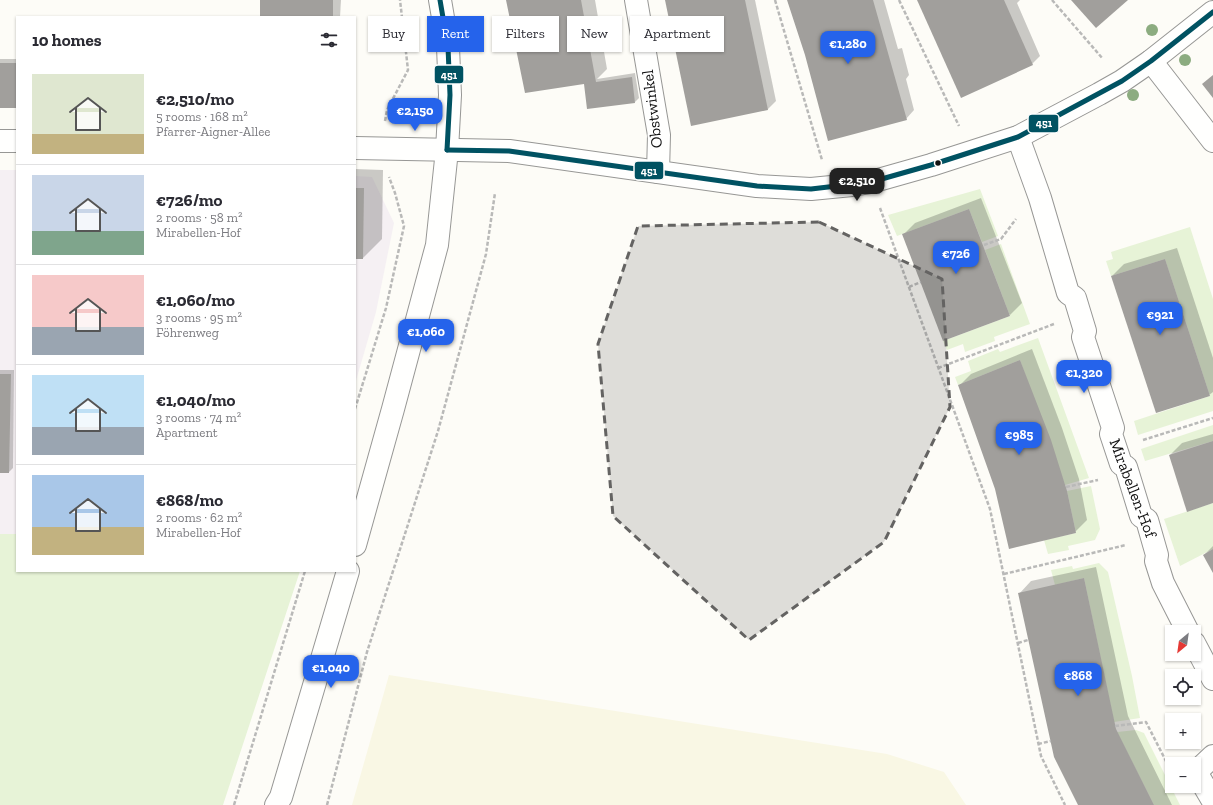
<!DOCTYPE html>
<meta charset="utf-8">
<style>
body{margin:0;font-family:"Zilla Slab",serif;background:#f7f7f7;color:#2b2b33;height:100vh;display:flex;flex-direction:column;font-size:15px;white-space:nowrap}
*{box-sizing:border-box;margin:0}
p{font-size:13px;color:#7c7c81}
.icon{flex:none;width:22px;height:22px;fill:none;stroke:currentColor;stroke-width:2;stroke-linecap:round;stroke-linejoin:round}
.map{position:relative;flex:1;overflow:hidden}
.details{position:absolute;left:16px;top:16px;width:340px;height:556px;display:flex;flex-direction:column;background:#fff;border-radius:0px;box-shadow:0 1px 3px #0004}
.details>*{flex:none}
.guide{position:absolute;left:368px;top:16px;width:380px;height:36px;display:flex;gap:8px}
.needle{width:26px;rotate:209deg}
.fabs{position:absolute;left:1165px;top:625px;display:grid;gap:8px}
.fabs a{display:grid;place-items:center;width:36px;height:36px;border-radius:0px;background:#fff;box-shadow:0 1px 3px #0004;font-size:20px}
.price{position:absolute;translate:-50% -34px;padding:0 9px;border-radius:8px;background:#2563eb;color:#fff;font-size:13px;line-height:26px;filter:drop-shadow(0 1px 2px #0008)}
.price::after{content:'';position:absolute;left:50%;top:24px;width:12px;height:9px;margin-left:-6px;background:inherit;clip-path:polygon(0 0,100% 0,50% 100%)}
.price.active{background:#222;color:#fff}
ul{padding:0;list-style:none}
li{display:flex;align-items:center;gap:12px;height:100px;padding:0 16px}
li+li{border-top:1px solid #e1e1e2}
li span{display:grid;place-items:center;flex:none;width:112px;height:80px;border-radius:0px;color:#555}
li>.icon{margin-inline-start:auto}
span .icon{width:48px;height:48px;fill:#fffc;stroke-width:1}
li b{font-size:17px}
h2{display:flex;justify-content:space-between;align-items:center;height:48px;padding:0 16px;font-size:17px}
.pill{padding:0 14px;border-radius:0px;background:#fff;box-shadow:0 1px 3px #0004;font-size:14px;line-height:36px}
.pill.active{background:#2563eb;color:#fff}
.map>svg:first-child{display:block}
</style>
<div class="map">
<svg width="1213" height="805" viewBox="0 0 1213 805">
<rect width="100%" height="100%" fill="#fdfcf7"/>
<!-- industrial -->
<g fill="#f5f0f3">
<rect x="0" y="170" width="17" height="364"/>
<polygon points="355,176 372,177 394,223 376,312 355,384"/>
</g>
<!-- farmland -->
<polygon fill="#f9f7e4" points="389,675 887,754 944,772 966,805 352,805"/>
<!-- green -->
<g fill="#e7f3d7">
<polygon points="980,189 998,236 982,242 969,209 897,236 888,215"/>
<polygon points="1190,227 1213,299 1213,411 1138,435 1134,421 1210,396 1165,259 1111,276 1106,261 1113,259 1111,252"/>
<polygon points="1001,244 1030,324 994,337 995,341 965,352 963,344 947,350 943,341 1010,316 985,250"/>
<polygon points="1038,338 1089,478 1065,485 1020,360 958,385 955,377 971,371 968,361 998,349 1000,352"/>
<polygon points="1213,425 1213,441 1145,461 1141,449"/>
<polygon points="1091,486 1100,529 1095,540 1068,546 1069,550 1048,554 1044,540 1076,533 1067,491"/>
<polygon points="1213,503 1213,549 1180,566 1164,519"/>
<polygon points="0,534 17,534 17,571 300,571 223,805 0,805"/>
<polygon points="1099,563 1108,572 1132,676 1140,718 1114,722 1084,578 1055,585 1051,570 1072,566 1073,569"/>
<polygon points="1136,730 1144,733 1180,805 1154,805 1117,732"/>
</g>
<!-- shadow -->
<g fill="#0003">
<polygon points="261,0 341,0 340,17 261,17"/>
<polygon points="507,0 595,0 607,69 597,79 635,73 639,98 635,102 586,84"/>
<polygon points="666,0 755,0 776,101 768,109 692,124"/>
<polygon points="788,0 884,0 898,49 902,48 909,75 906,79 914,110 906,119 814,81"/>
<polygon points="918,0 1020,0 1017,3 1040,56 1032,64"/>
<rect x="0" y="59" width="17" height="48"/>
<polygon points="355,169 383,170 382,239 363,258 355,258"/>
<polygon points="981,198 1022,303 1010,315 903,235 915,223"/>
<polygon points="1177,248 1213,358 1213,392 1209,395 1112,276 1124,264"/>
<polygon points="1032,349 1062,428 1079,479 1087,520 1075,532 996,488 959,386 971,374"/>
<polygon points="0,370 14,370 13,468 9,472 0,472"/>
<polygon points="1213,434 1213,502 1170,455 1182,443"/>
<polygon points="1213,546 1213,572 1204,555"/>
<polygon points="1096,567 1128,716 1172,805 1080,805 1019,594 1031,581"/>
</g>
<!-- building -->
<g fill="#a19f9c">
<rect x="260" y="0" width="73" height="17"/>
<polygon points="506,0 581,0 596,82 632,77 635,103 587,109 584,84 525,93"/>
<polygon points="665,0 745,0 768,110 691,126"/>
<polygon points="787,0 873,0 907,120 828,141 805,55"/>
<polygon points="917,0 1004,0 1033,65 961,98"/>
<polygon points="1071,0 1128,0 1096,28"/>
<rect x="0" y="63" width="17" height="45"/>
<polygon points="1213,75 1213,98 1202,84"/>
<polygon points="355,188 364,188 363,259 355,259"/>
<polygon points="969,209 1010,316 943,341 902,234"/>
<polygon points="1165,259 1210,396 1156,413 1111,276"/>
<polygon points="1020,360 1051,440 1067,491 1076,533 1009,549 995,489 958,385"/>
<polygon points="0,374 11,374 9,473 0,473"/>
<polygon points="1213,441 1213,503 1187,512 1169,455"/>
<polygon points="1213,549 1213,573 1203,555"/>
<polygon points="1084,578 1116,729 1154,805 1078,805 1054,757 1018,593"/>
</g>
<g fill="none" stroke-linecap="round" stroke-linejoin="round">
<defs>
<g id="minor">
<polyline points="636,0 659,135 658,172"/>
<polyline points="1151,61 1213,141"/>
<polyline points="1018,137 1040,198 1068,293 1075,298 1085,331 1083,337 1113,428 1111,434 1121,464 1126,467 1141,516 1147,520 1157,555 1156,561 1163,583 1188,632"/>
<polyline points="0,141 17,141"/>
<polyline points="355,148 509,151 757,186 811,189 852,185 871,182 931,165 1018,137 1099,94 1122,81 1151,61 1213,12"/>
<polyline points="355,545 393,409 437,245 447,150 450,95 448,47 440,0"/>
<polyline points="1194,643 1213,679"/>
<polyline points="1213,756 1196,772 1213,801"/>
<polyline points="276,805 281,797 348,571"/>
</g>
</defs>
<!-- minor casing -->
<use href="#minor" stroke="#979795" stroke-width="24"/>
<!-- path -->
<g stroke="#b9b9b8" stroke-width="2.5" stroke-dasharray="4 2" stroke-linecap="butt">
<polyline points="775,0 822,160"/>
<polyline points="899,0 959,126"/>
<polyline points="1052,0 1103,59"/>
<polyline points="385,121 387,110 408,70 400,0"/>
<polyline points="880,208 990,509 1041,756 1065,805"/>
<polyline points="984,245 1001,239 1016,219"/>
<polyline points="909,287 921,282"/>
<polyline points="938,368 1054,324"/>
<polyline points="355,409 386,308 404,226 395,193 389,177"/>
<polyline points="1143,440 1213,418"/>
<polyline points="1066,487 1098,480"/>
<polyline points="1004,574 1126,545"/>
<polyline points="1018,643 1028,640"/>
<polyline points="1115,726 1146,722 1168,765"/>
<polyline points="1038,744 1051,741"/>
<polyline points="234,805 305,571"/>
<polyline points="327,805 367,652 438,431 486,254 495,193"/>
</g>
<!-- minor -->
<use href="#minor" stroke="#fffffe" stroke-width="22"/>
<defs>
<g id="bus-1">
<polyline points="440,0 448,47 450,95 447,150"/>
<polyline points="447,150 509,151 757,186 811,189 871,182 931,165 1018,137 1122,81 1151,61 1213,12"/>
</g>
</defs>
<!-- bus-1 casing -->
<use href="#bus-1" stroke="#fff" stroke-width="8"/>
<!-- bus-1 -->
<use href="#bus-1" stroke="#005262" stroke-width="5"/>
</g>
<!-- trees -->
<g fill="#8cac80">
<circle cx="1152" cy="30" r="6"/>
<circle cx="1185" cy="60" r="6"/>
<circle cx="1133" cy="95" r="6"/>
</g>
<!-- marked area -->
<path fill="#646362" fill-opacity="0.2" stroke="#646362" stroke-width="3" stroke-dasharray="8 5" stroke-linejoin="round" d="M819 222 942 279 950 407 884 542 749 640 613 516 598 344 638 226Z"/>
<!-- markers -->
<circle fill="#111" stroke="#fff" stroke-width="1.5" cx="938" cy="163" r="3.5"/>
<g text-anchor="middle" dominant-baseline="central" stroke-width="4" stroke-linejoin="round" paint-order="stroke">
<!-- street labels -->
<g font-size="16" fill="#111" stroke="#fff">
<text transform="translate(652 109) rotate(-97)">Obstwinkel</text>
<text transform="translate(1133 488) rotate(69)">Mirabellen-Hof</text>
</g>
</g>
<g stroke="#fff" stroke-width="1.5">
<rect x="434" y="65" width="30" height="19" rx="4" fill="#005262"/>
<rect x="1028" y="114" width="31" height="19" rx="4" fill="#005262"/>
<rect x="634" y="161" width="30" height="19" rx="4" fill="#005262"/>
</g>
<g font-size="11" text-anchor="middle" font-weight="bold" fill="#fff">
<text x="449" y="79">451</text>
<text x="1044" y="127">451</text>
<text x="649" y="175">451</text>
</g>
</svg>
<div class="fabs">
<a><svg class="needle" viewBox="-14 -14 28 28"><path d="M0-13l5 13h-10z" fill="#e53935"/><path d="M0 13l5-13h-10z" fill="#7c7c81"/></svg></a>
<a><svg class="icon" aria-label="locate" viewBox="0 0 24 24"><circle cx="12" cy="12" r="6"/><path d="M12 2v4M12 18v4M2 12h4M18 12h4"/></svg></a>
<a>+</a>
<a>−</a>
</div>
<b class="price" style="left:848px;top:65px">€1,280</b>
<b class="price" style="left:415px;top:132px">€2,150</b>
<b class="price active" style="left:857px;top:202px">€2,510</b>
<b class="price" style="left:956px;top:275px">€726</b>
<b class="price" style="left:1160px;top:336px">€921</b>
<b class="price" style="left:426px;top:353px">€1,060</b>
<b class="price" style="left:1084px;top:394px">€1,320</b>
<b class="price" style="left:1019px;top:456px">€985</b>
<b class="price" style="left:331px;top:689px">€1,040</b>
<b class="price" style="left:1078px;top:697px">€868</b>
<div class="guide">
<a class="pill">Buy</a>
<a class="pill active">Rent</a>
<a class="pill">Filters</a>
<a class="pill">New</a>
<a class="pill">Apartment</a>
</div>
<section class="details">
<h2>10 homes<svg class="icon" aria-label="filters" viewBox="0 0 24 24"><path d="M4 7h16M4 17h16"/><circle cx="9" cy="7" r="2"/><circle cx="15" cy="17" r="2"/></svg></h2>
<ul>
<li><span style="background:linear-gradient(#dfe7d0 75%,#c2b280 0)"><svg class="icon" aria-label="home" viewBox="0 0 24 24"><path d="M3 11l9-7 9 7M6 9v11h12V9"/></svg></span><div><b>€2,510/mo</b><p>5 rooms · 168 m²</p><p>Pfarrer-Aigner-Allee</p></div></li>
<li><span style="background:linear-gradient(#c9d6e8 70%,#7fa58c 0)"><svg class="icon" aria-label="home" viewBox="0 0 24 24"><path d="M3 11l9-7 9 7M6 9v11h12V9"/></svg></span><div><b>€726/mo</b><p>2 rooms · 58 m²</p><p>Mirabellen-Hof</p></div></li>
<li><span style="background:linear-gradient(#f6c9c9 65%,#9aa5b1 0)"><svg class="icon" aria-label="home" viewBox="0 0 24 24"><path d="M3 11l9-7 9 7M6 9v11h12V9"/></svg></span><div><b>€1,060/mo</b><p>3 rooms · 95 m²</p><p>Föhrenweg</p></div></li>
<li><span style="background:linear-gradient(#bfe0f5 65%,#9aa5b1 0)"><svg class="icon" aria-label="home" viewBox="0 0 24 24"><path d="M3 11l9-7 9 7M6 9v11h12V9"/></svg></span><div><b>€1,040/mo</b><p>3 rooms · 74 m²</p><p>Apartment</p></div></li>
<li><span style="background:linear-gradient(#a9c7e8 65%,#c2b280 0)"><svg class="icon" aria-label="home" viewBox="0 0 24 24"><path d="M3 11l9-7 9 7M6 9v11h12V9"/></svg></span><div><b>€868/mo</b><p>2 rooms · 62 m²</p><p>Mirabellen-Hof</p></div></li>
</ul>
</section>
</div>
